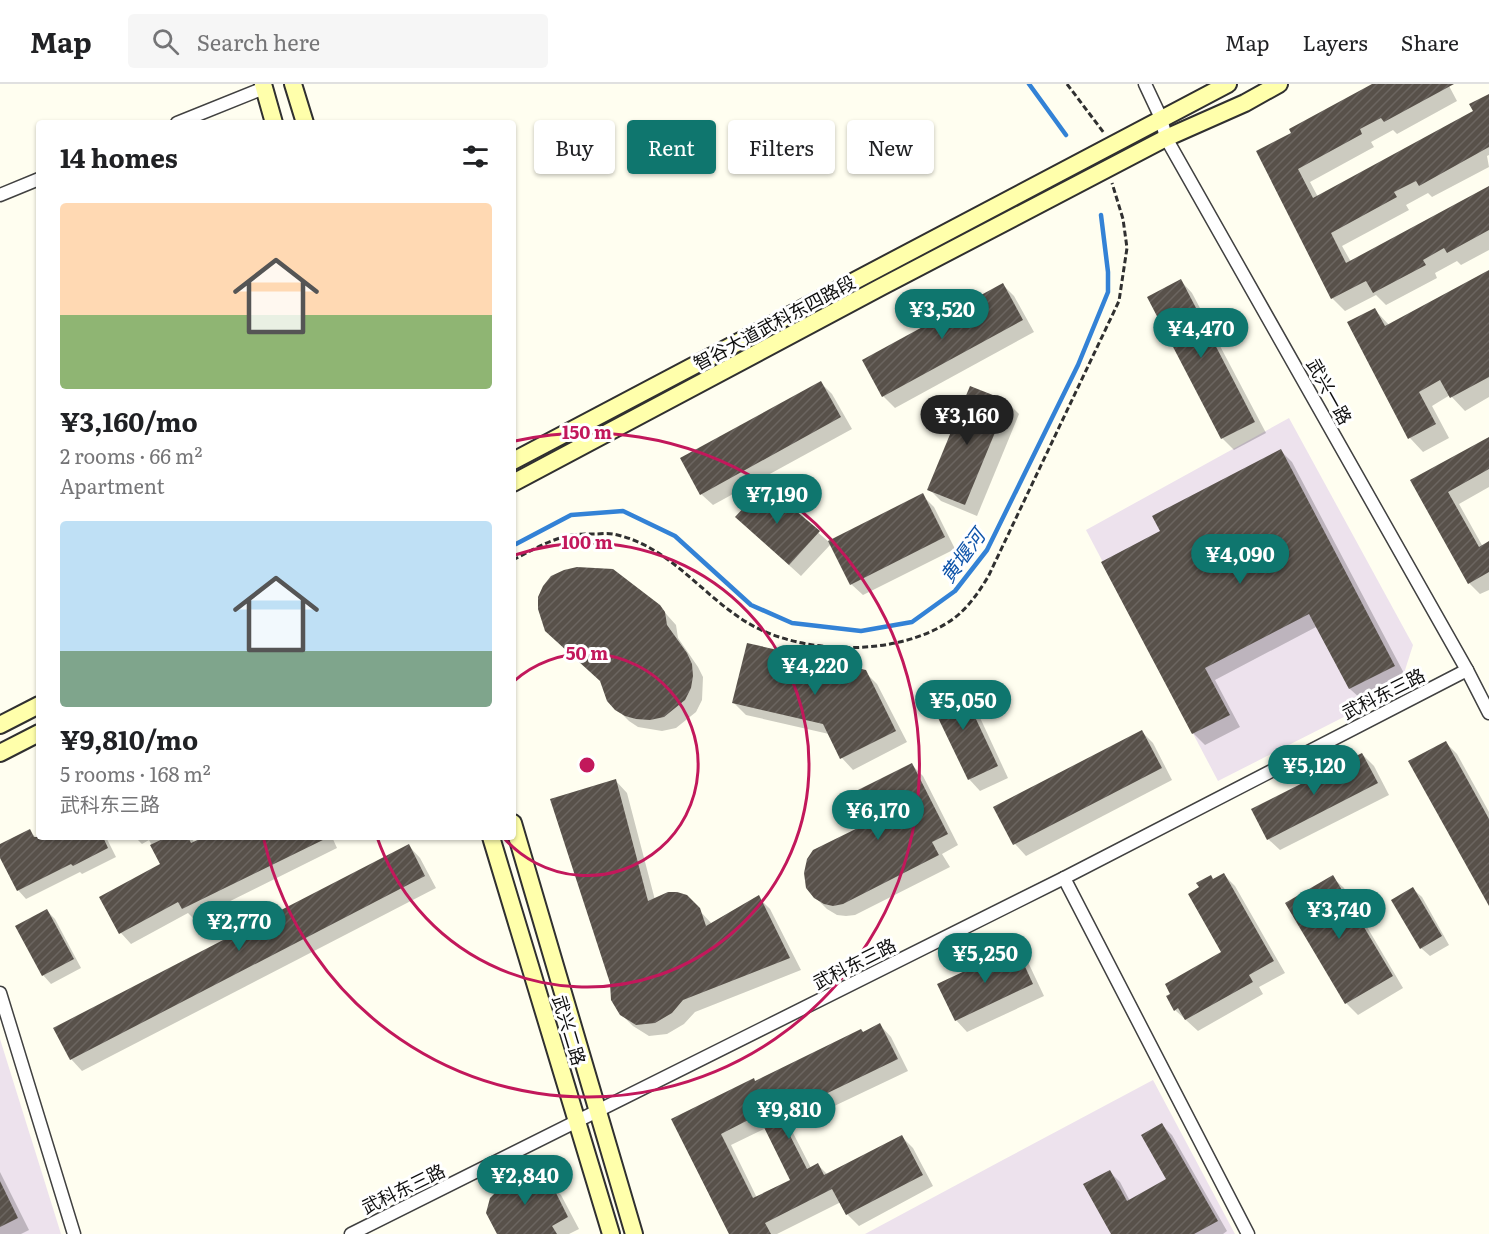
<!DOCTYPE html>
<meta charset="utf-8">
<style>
body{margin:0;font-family:Literata,"Noto Sans SC",serif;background:#f6f6f6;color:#202124;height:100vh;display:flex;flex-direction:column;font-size:22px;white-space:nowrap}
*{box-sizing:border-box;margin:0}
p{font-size:20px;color:#757577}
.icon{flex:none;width:33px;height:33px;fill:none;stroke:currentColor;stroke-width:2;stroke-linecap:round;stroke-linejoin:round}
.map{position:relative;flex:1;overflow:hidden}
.sheet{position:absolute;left:36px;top:36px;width:480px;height:720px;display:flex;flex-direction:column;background:#fff;border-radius:6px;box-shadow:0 2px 4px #0004}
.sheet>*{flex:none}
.guide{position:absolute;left:534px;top:36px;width:570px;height:54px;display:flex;gap:12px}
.price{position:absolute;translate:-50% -51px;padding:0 14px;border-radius:21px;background:#0f766e;color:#fff;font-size:20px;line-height:39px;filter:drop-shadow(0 2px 3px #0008)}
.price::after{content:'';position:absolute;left:50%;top:36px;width:18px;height:14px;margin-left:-9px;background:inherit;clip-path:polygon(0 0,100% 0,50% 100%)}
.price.current{background:#222;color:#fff}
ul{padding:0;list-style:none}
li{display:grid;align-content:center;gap:12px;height:318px;padding:0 24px}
li span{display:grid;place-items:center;height:186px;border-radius:6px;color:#555}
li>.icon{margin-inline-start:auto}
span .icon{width:108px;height:108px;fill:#fffc;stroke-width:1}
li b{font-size:26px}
h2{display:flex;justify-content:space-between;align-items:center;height:72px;padding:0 24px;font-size:26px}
.pill{padding:0 21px;border-radius:6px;background:#fff;box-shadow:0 2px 4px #0004;font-size:21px;line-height:54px}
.pill.current{background:#0f766e;color:#fff}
header{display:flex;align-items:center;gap:36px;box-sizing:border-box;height:84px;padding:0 30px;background:#fff;border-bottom:2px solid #e0e0e0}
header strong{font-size:28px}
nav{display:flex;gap:33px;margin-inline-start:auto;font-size:21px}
.search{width:420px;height:54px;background:#f6f6f6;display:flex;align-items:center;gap:15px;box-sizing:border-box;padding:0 21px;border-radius:6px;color:#757577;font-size:22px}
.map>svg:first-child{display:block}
</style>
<header>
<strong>Map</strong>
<div class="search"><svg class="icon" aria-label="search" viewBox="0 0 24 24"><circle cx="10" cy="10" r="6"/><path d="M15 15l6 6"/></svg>Search here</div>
<nav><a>Map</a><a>Layers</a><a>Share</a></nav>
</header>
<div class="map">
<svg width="1489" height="1150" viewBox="0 0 1489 1150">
<defs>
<pattern id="building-hatch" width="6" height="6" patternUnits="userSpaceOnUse" patternTransform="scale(1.5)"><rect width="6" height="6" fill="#58514a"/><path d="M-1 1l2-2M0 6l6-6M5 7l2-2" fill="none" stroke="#6b6560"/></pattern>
</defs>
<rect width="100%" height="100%" fill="#fffef0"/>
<!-- industrial -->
<g fill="#ede2ed">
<polygon points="1289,334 1413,561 1399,605 1218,697 1086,446"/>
<polygon points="0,955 61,1150 0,1150"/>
<polygon points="1153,996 1235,1150 865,1150 1001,1077"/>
</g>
<!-- shadow -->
<g fill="#0003" fill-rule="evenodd">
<polygon points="1375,0 1448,0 1457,17 1397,50 1393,46 1371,58 1374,63 1310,98 1318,113 1475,28 1489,11 1489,71 1487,72 1489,83 1432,113 1428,109 1406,121 1409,126 1342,162 1351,178 1489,103 1489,166 1461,181 1457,177 1435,189 1437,194 1386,221 1376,211 1345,227 1332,214 1258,68 1293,50"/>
<polygon points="1489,187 1489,313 1465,327 1450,311 1432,322 1449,354 1423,368 1410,354 1375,226 1389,241"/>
<polygon points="1181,197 1192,209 1266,349 1234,366 1222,354"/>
<polygon points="1003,201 1014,212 1034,248 895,324 883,312 864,277"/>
<polygon points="821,299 832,310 852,345 713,421 701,410"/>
<polygon points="1007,318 1019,330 977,432 941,417 929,405"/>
<polygon points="1489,354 1489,403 1459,420 1483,463 1489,459 1489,506 1480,510 1469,499 1412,396"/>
<polygon points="1281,367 1292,378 1406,593 1362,616 1350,605 1318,542 1215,596 1240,643 1205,661 1193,649 1103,478 1162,448"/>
<polygon points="765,403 829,458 922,411 934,423 955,465 863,511 851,500 831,460 801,492 748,444"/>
<polygon points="659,522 676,541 678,554 698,583 703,593 702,616 696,628 676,644 662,647 638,643 629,637 608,616"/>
<polygon points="865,588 877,600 907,658 853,686 842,674 829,650 746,631 734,619"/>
<polygon points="958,600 970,612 1008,694 980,707 969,695"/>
<polygon points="1142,648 1153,659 1172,696 1026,772 1015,760"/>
<polygon points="1445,658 1457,670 1489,728 1489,819"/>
<polygon points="1362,670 1374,682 1389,711 1280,766 1268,755"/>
<polygon points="912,681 923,692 958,761 942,770 950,783 855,831 846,832 837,831 827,825 815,813 874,738"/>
<polygon points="616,697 627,709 655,816 686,812 712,840 758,813 770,825 801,886 695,928 684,940 667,950 649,952 633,942 621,930"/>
<polygon points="29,747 37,754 106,753 116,773 82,790 80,788 26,815 18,806 0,771 0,762"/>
<polygon points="135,753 190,753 195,759 207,753 332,753 337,764 194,835 188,829 131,860 121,849 101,813 162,781 149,756 142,760"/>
<polygon points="409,762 420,774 436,804 82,987 71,975"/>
<polygon points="1224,791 1235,802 1285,889 1259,903 1263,910 1198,947 1175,926 1223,869 1214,796"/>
<polygon points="1332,793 1344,804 1403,904 1358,931 1346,919"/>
<polygon points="1413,805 1422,813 1449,861 1430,872 1421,864"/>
<polygon points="47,827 55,835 81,884 51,900 43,891"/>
<polygon points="1015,865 1027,876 1044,912 967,948 956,936"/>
<path d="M880 941 891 953 908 987 790 1043 811 1084 818 1081 828 1091 901 1052 913 1064 933 1102 859 1142 847 1130 841 1118 777 1150H731L673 1035ZM766 1044 792 1097 757 1114 731 1061Z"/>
<polygon points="1162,1041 1172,1051 1227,1147 1223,1150 1112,1150 1109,1087 1120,1098 1130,1117 1168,1096"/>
<polygon points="524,1087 530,1094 549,1099 561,1111 579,1145 569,1150 498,1150"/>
<polygon points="0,1088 29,1146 21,1150 0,1150"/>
</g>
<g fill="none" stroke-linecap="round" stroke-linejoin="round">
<!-- stream -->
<g stroke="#3382d6" stroke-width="4.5">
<polyline points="1029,0 1066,51"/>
<polyline points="516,460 571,431 623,427 675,452 751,521 792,539 861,547 912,538 955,507 987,466 1078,281 1108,208 1108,188 1101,131"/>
</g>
</g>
<!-- building -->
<g fill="url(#building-hatch)" fill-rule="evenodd">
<polygon points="1372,0 1454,0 1384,38 1381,34 1360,45 1362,50 1298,85 1313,114 1473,27 1469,20 1489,10 1489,63 1419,102 1416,97 1394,108 1397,113 1331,149 1346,179 1489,102 1489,146 1447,169 1444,164 1423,176 1426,181 1373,209 1366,197 1331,215 1256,67 1291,49 1289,45"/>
<polygon points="1489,186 1489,293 1450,314 1440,296 1419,308 1436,340 1408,355 1347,238 1375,224 1385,242"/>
<polygon points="1181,195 1255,338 1221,355 1147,213"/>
<polygon points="1003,199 1023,236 882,313 862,276"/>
<polygon points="821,297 841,333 700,411 680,374"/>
<polygon points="970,302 1008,317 965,421 927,406"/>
<polygon points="1489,353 1489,385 1448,408 1479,463 1489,457 1489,488 1468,500 1410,396"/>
<polygon points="1281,365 1395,582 1349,605 1309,530 1205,584 1230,631 1192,650 1101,478 1160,447 1152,432"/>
<polygon points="765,401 820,447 789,481 735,433"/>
<polygon points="923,409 945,453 850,501 828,457"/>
<polygon points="577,483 613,485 660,521 665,528 667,541 687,569 692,580 693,592 691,604 685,616 664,633 650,636 636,635 625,632 615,626 607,617 600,597 545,547 538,525 538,513 543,502 551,492 564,486"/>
<polygon points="747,559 866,586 896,647 840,675 823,640 732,619"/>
<polygon points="959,599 998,682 968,696 928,613"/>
<polygon points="1142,646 1162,684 1013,761 993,723"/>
<polygon points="1446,657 1489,735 1489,822 1408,677"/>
<polygon points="1362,669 1378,699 1267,756 1251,725"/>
<polygon points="912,679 948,750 932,758 939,771 843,820 833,822 824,820 814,814 806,804 804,789 807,775 813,766 872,737 856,707"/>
<polygon points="616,695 648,817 668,808 677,808 687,811 700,824 706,842 759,811 790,874 683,916 672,929 655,939 636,941 620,931 611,916 610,899 550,715"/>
<polygon points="30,745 34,753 103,753 108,764 73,782 71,780 17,807 0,774 0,760"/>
<polygon points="167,753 188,753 191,759 204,753 329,753 182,825 178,818 119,850 99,813 160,780 150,761"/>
<polygon points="409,760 425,792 70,976 53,944"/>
<polygon points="1224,789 1274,877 1249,891 1253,898 1185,936 1178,924 1174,927 1166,912 1170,910 1165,900 1221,868 1188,810 1199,803 1196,799 1211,791 1213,795"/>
<polygon points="1333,791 1393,892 1345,920 1285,819"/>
<polygon points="1413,803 1442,852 1420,865 1391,816"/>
<polygon points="47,825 74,875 42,892 15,842"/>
<polygon points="1016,863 1033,900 955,937 937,900"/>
<path d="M880 939 898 975 780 1032 807 1085 818 1079 824 1091 902 1051 923 1091 846 1131 832 1105 765 1139 771 1150H729L671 1035 754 994 755 997 861 945 863 948ZM758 1031 790 1096 753 1114 721 1050Z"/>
<polygon points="1162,1039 1218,1137 1194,1150 1111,1150 1083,1100 1110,1086 1127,1117 1166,1095 1141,1051"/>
<polygon points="524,1086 528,1092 539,1092 550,1097 568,1133 552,1142 557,1150 497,1150 486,1129 490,1114 495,1109 492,1102"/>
<polygon points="0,1097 18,1134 0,1143"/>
</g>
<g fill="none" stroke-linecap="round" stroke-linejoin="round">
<defs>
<g id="street">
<polyline points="1145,0 1161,34 1166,54 1467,586 1489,629"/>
<polyline points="177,39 264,4"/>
<polyline points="0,111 39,95"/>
<polyline points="1064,794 1248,1150"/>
<polyline points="0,909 74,1150"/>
<polyline points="351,1150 1064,794 1467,586"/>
</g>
<g id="secondary">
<polyline points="263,0 274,39"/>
<polyline points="293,0 305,39"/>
<polyline points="513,377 1228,0"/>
<polyline points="513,399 881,203 1166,54 1245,19 1279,0"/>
<polyline points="0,641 39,621"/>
<polyline points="0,669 39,649"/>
<polyline points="513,739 634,1150"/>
<polyline points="491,753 611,1150"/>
</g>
</defs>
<!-- street casing -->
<use href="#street" stroke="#414141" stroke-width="15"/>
<!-- secondary casing -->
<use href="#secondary" stroke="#303030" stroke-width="20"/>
<!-- path -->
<g stroke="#303030" stroke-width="3" stroke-dasharray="6 3" stroke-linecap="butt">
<polyline points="1067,0 1104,49"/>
<path d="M513 476C528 468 546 458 563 453 572 450 584 450 594 450 600 450 607 449 613 450 669 461 701 511 748 539 803 572 900 573 953 535 968 524 978 509 988 493L1119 217 1127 164 1123 135 1112 99"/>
</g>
<!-- street -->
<use href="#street" stroke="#fff" stroke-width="12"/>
<!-- secondary -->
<use href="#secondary" stroke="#ffffab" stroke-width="16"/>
</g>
<!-- distance rings -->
<g fill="none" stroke="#c2185b" stroke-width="3">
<path d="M513 598A111 111 0 1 1 503 753"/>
<path d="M515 471A222 222 0 1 1 377 753"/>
<path d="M515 357A332 332 0 1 1 264 756"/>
</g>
<g text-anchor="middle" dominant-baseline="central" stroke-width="6" stroke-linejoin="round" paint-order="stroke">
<!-- street labels -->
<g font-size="18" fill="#0e0e0e" stroke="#fff">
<text transform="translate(774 238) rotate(-28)">智谷大道武科东四路段</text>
<text transform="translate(1330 307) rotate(61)">武兴一路</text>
<text transform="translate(1383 609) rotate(-27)">武科东三路</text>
<text transform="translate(854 879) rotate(-27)">武科东三路</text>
<text transform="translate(570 946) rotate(73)">武兴二路</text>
<text transform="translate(403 1104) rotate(-26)">武科东三路</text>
</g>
<!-- water labels -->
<g font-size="20" font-style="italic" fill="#0f54a9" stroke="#fff">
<text transform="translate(961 471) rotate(-54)">黄堰河</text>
</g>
</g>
<circle cx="587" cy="681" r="9" fill="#c2185b" stroke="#fff" stroke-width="3"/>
<g font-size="18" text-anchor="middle" font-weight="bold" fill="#c2185b" stroke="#fff" stroke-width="6" stroke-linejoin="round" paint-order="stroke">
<text x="587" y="355">150 m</text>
<text x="587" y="465">100 m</text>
<text x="587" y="576">50 m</text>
</g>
</svg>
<b class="price" style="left:942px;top:256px">¥3,520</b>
<b class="price" style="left:1201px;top:275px">¥4,470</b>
<b class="price current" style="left:967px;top:362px">¥3,160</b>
<b class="price" style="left:777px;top:441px">¥7,190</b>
<b class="price" style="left:1240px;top:501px">¥4,090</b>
<b class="price" style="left:815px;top:612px">¥4,220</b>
<b class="price" style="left:963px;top:647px">¥5,050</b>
<b class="price" style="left:1314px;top:712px">¥5,120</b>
<b class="price" style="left:878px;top:757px">¥6,170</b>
<b class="price" style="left:1339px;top:856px">¥3,740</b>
<b class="price" style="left:239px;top:868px">¥2,770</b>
<b class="price" style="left:985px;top:900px">¥5,250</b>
<b class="price" style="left:789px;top:1056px">¥9,810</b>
<b class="price" style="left:525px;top:1122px">¥2,840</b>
<div class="guide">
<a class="pill">Buy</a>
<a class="pill current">Rent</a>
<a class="pill">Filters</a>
<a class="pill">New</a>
</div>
<section class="sheet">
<h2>14 homes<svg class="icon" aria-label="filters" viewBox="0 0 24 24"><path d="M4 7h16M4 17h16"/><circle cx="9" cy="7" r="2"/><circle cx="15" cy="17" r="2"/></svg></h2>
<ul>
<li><span style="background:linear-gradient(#ffd9b3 60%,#8fb573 0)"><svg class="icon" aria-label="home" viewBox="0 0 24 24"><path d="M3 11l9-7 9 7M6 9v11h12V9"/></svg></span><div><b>¥3,160/mo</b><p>2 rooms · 66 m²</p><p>Apartment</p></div></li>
<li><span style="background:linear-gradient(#bfe0f5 70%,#7fa58c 0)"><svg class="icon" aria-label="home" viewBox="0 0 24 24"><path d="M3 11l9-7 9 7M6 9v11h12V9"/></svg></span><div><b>¥9,810/mo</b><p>5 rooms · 168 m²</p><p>武科东三路</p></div></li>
</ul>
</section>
</div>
